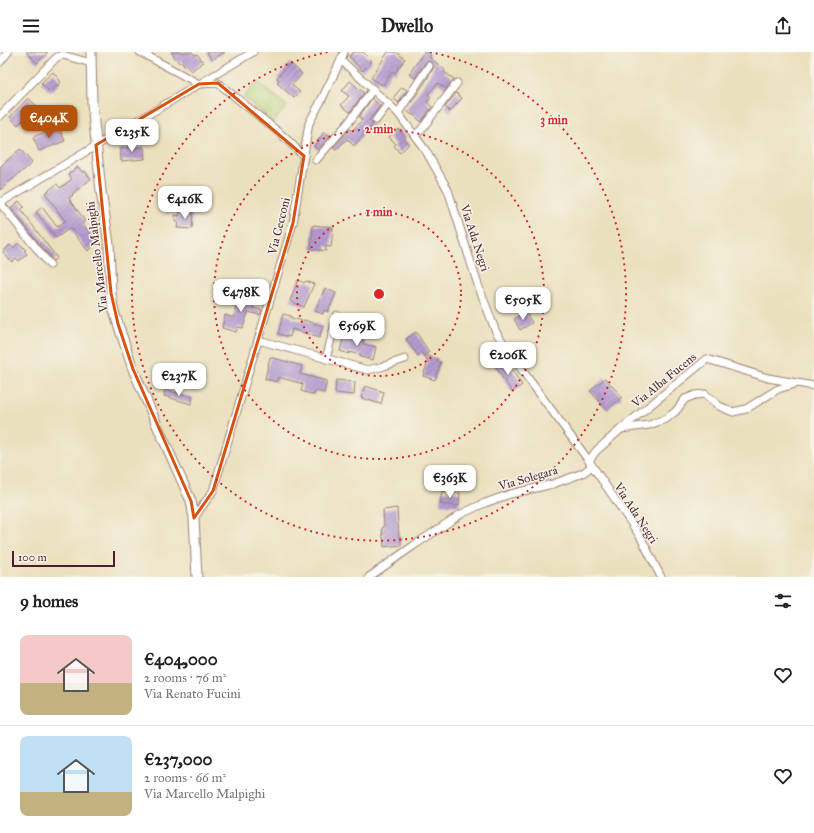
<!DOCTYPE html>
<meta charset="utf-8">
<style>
body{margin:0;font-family:"IM FELL Great Primer",serif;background:#f2f2f2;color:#202124;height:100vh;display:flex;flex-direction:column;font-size:15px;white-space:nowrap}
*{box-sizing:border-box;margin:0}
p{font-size:13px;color:#757577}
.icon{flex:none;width:22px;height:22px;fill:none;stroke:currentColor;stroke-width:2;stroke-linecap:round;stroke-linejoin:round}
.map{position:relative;height:525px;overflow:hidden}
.details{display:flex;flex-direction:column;background:#fff;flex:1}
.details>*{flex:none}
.scale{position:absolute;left:12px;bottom:10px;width:103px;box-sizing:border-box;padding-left:4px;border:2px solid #4a1f2b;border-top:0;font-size:11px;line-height:14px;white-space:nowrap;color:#4a1f2b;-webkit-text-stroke:3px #f7f3e8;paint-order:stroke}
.price{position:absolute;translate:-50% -34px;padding:0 9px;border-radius:8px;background:#fff;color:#222;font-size:13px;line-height:26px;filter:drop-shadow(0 1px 2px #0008)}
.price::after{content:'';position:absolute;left:50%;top:24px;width:12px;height:9px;margin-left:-6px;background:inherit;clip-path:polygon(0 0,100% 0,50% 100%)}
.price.active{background:#b45309;color:#fff}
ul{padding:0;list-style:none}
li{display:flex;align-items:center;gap:12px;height:100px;padding:0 20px}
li+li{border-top:1px solid #e0e0e0}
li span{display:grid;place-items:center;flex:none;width:112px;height:80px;border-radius:8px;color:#555}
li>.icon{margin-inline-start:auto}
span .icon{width:48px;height:48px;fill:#fffc;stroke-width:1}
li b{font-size:17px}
h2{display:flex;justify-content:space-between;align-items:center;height:48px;padding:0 20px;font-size:17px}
header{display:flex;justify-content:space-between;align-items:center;height:52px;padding:0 20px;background:#fff;font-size:18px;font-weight:800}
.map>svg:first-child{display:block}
</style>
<header><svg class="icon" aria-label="menu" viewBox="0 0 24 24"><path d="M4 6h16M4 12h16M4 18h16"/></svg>Dwello<svg class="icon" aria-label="share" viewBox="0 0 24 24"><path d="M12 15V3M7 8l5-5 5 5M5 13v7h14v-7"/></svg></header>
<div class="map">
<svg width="814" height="525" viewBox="0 0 814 525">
<defs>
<pattern id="building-hatch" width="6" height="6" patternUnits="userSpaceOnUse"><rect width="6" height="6" fill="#b49bd1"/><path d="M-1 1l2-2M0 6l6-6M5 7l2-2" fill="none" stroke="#947eaa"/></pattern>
</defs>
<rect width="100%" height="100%" fill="#f7f3e8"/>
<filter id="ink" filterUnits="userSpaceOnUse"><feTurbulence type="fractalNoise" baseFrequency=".025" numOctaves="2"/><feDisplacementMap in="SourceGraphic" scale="8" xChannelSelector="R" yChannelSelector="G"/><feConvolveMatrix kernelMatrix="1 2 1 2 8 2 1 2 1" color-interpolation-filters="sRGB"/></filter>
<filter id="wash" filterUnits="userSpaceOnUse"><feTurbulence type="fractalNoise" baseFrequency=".012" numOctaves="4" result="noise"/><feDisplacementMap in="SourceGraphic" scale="16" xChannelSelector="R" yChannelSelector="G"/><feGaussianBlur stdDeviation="0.9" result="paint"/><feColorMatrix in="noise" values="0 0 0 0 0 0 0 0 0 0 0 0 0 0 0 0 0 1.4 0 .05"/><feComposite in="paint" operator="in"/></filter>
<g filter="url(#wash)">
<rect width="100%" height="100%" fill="#ebe0bd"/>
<!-- garden -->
<polygon fill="#b7d278" stroke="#807852" points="257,29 287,54 273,70 244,45"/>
<g id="blocks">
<!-- building -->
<g fill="url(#building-hatch)">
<polygon points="26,0 48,0 37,11"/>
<polygon points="171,0 192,0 195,3 197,2 203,10 191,19 187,14 186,15 181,9 179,11"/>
<polygon points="207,0 225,0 211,8"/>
<polygon points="354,0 363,0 372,9 362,19 349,4"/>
<polygon points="388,0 396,0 405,7 395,21 392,19 383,33 371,26"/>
<polygon points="424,0 427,0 431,3 429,5 445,18 444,20 454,27 446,37 438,31 428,42 431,45 427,50 432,55 421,70 413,62 412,63 406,58 424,32 434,15 432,10 427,9 425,11 415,26 409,22"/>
<polygon points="290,11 302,22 292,33 300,40 294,46 277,31 279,28 277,26"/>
<polygon points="53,20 61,30 50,40 41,31"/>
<polygon points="350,29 364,41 350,60 341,53 349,44 342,39"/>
<polygon points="402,35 407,38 399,51 393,46"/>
<polygon points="456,41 462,46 450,60 445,55"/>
<polygon points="28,46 37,54 18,73 10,65"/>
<polygon points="372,46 380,54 369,68 373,72 354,94 347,87 336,98 333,96 350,77 352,79 362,68 359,65"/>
<polygon points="59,75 65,89 39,99 33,85"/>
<polygon points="398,77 406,85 404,87 409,92 400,101 394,94 396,92 389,85"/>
<polygon points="324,80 330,84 318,98 314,94"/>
<polygon points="134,90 134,96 144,95 145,107 121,109 120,97 128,96 127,91"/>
<polygon points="20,97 32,111 0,138 0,115"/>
<polygon points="78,115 83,121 85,119 91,127 72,142 73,143 69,146 85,169 82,171 98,191 88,199 70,176 56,186 36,160 42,155 57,175 65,169 45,141 57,132 60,136 72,127 68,122"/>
<polygon points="19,149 24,155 21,158 57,206 53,209 11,156"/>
<polygon points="180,159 193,160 192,177 177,176 178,170 175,170 175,163 179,164"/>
<polygon points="313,173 333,175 331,195 326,194 326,199 311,197"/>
<polygon points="19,191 26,198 24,199 27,202 19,209 16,206 12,210 3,200 10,193 13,196"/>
<polygon points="298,228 304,231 306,229 314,232 304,255 290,249"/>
<polygon points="325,236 336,241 328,260 324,258 323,262 315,259"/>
<polygon points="238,241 255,244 253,256 262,258 260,263 248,260 243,276 238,275 236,280 222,276 225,263 234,266"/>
<polygon points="283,262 291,264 291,266 303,269 304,268 323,274 319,286 292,277 290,285 278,282"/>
<polygon points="522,262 523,264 527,262 532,271 520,278 514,267"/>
<polygon points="345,280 357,283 356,287 364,288 363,292 376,295 373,308 360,305 361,303 349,300 349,302 340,299"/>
<polygon points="416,280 429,300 425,303 438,307 437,309 441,310 435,328 423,324 428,309 422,301 418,304 406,287"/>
<polygon points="270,305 302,314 300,322 327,329 324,341 315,339 314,343 301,339 303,332 278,325 277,330 265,327"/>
<polygon points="505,307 522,333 512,340 495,314"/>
<polygon points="605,326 622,345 607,358 590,339"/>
<polygon points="336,328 355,330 354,343 335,341"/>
<polygon points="365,334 384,340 381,352 361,346"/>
<polygon points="165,338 193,345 191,352 164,344"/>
<polygon points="442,439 460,441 459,454 440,452"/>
<polygon points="397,456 399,486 401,485 401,493 384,495 382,476 384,475 383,458"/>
</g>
</g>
</g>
<g filter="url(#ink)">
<use href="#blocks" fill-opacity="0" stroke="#9a8074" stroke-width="1"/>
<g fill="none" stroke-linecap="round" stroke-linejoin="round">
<defs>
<g id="minor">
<polyline points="140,0 199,32 218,31 281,82 304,104"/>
<polyline points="341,8 398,61 426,99 448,138 477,230 496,280 522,318 589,409 640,484 661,525"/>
<polyline points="0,10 8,0"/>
<polyline points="398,61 429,14"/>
<polyline points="0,64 54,8 57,5 63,3 91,11"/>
<polyline points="376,68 388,52"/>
<polyline points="415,83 421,78 457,31"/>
<polyline points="316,108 349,70 373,37"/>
<polyline points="0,151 253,0"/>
<polyline points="0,151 50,213"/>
<polyline points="258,288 368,318 384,314 405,307"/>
<polyline points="326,307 337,263"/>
<polyline points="621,377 649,373 666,367 676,359 685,347 695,343 705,342 719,354 733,360 746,357 778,337 795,332"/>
<polyline points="589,409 596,399 621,377 707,307 768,326 814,334"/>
<polyline points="194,466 213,439 293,171 309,71 320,51 341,8 344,0"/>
<polyline points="369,525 413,494 461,462 485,451 510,442 553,432 583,421 592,414"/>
</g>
<polyline id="major" points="91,0 92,51 101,139 109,192 111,241 113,256 118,272 133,317 157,373 191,449 194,466 197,525"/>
</defs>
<!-- minor casing -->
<use href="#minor" stroke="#9a8074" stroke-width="9"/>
<!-- major casing -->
<use href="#major" stroke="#9a8074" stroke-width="11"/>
<!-- minor -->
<use href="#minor" stroke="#fff" stroke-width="7"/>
<!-- major -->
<use href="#major" stroke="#fff" stroke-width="9"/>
</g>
</g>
<!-- marked area -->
<path fill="none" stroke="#d8530f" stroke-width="3" stroke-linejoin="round" d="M218 31 304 104 293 171 213 439 194 466 191 449 133 317 118 272 111 241 96 93 199 32Z"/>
<!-- distance rings -->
<g fill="none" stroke="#d62828" stroke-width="2" stroke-dasharray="2 4">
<circle cx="379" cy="242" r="82"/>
<circle cx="379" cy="242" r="165"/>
<path d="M430 0A247 247 0 1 1 328 0"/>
</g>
<g text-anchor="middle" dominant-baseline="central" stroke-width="3" stroke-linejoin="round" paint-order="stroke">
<!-- street labels -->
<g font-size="12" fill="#4a1f2b" stroke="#f7f3e8">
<text transform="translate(279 174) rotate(-76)">Via Cecconi</text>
<text transform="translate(475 186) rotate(72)">Via Ada Negri</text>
<text transform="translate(97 205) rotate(-97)">Via Marcello Malpighi</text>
<text transform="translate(664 328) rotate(-39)">Via Alba Fucens</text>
<text transform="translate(528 426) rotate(-16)">Via Solegara</text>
<text transform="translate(636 461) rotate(57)">Via Ada Negri</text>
</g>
</g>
<circle cx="379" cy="242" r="6" fill="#d62828" stroke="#f7f3e8" stroke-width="2"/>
<g font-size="12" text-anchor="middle" font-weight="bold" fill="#d62828" stroke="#f7f3e8" stroke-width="3" stroke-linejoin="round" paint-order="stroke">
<text x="554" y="72">3 min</text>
<text x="379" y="81">2 min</text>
<text x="379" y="164">1 min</text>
</g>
</svg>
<div class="scale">100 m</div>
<b class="price active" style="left:49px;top:87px">€404K</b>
<b class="price" style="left:132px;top:101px">€235K</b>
<b class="price" style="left:185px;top:168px">€416K</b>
<b class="price" style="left:241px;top:261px">€478K</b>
<b class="price" style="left:523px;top:269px">€505K</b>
<b class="price" style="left:357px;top:295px">€569K</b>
<b class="price" style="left:508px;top:324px">€206K</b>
<b class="price" style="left:179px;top:345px">€237K</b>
<b class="price" style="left:450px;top:447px">€363K</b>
</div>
<section class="details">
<h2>9 homes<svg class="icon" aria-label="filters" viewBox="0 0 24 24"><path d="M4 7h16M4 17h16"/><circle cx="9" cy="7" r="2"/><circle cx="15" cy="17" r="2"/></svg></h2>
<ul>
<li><span style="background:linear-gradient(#f6c9c9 60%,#c2b280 0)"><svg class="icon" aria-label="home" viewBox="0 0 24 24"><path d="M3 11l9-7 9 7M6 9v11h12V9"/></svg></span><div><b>€404,000</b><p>2 rooms · 76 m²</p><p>Via Renato Fucini</p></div><svg class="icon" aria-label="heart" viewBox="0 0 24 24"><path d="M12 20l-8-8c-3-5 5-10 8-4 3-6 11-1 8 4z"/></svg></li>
<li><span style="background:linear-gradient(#bfe0f5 70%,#c2b280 0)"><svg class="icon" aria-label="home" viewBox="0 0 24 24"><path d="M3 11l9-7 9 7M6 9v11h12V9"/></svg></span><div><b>€237,000</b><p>2 rooms · 66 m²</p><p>Via Marcello Malpighi</p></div><svg class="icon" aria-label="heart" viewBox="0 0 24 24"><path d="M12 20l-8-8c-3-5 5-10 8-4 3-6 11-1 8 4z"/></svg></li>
</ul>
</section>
